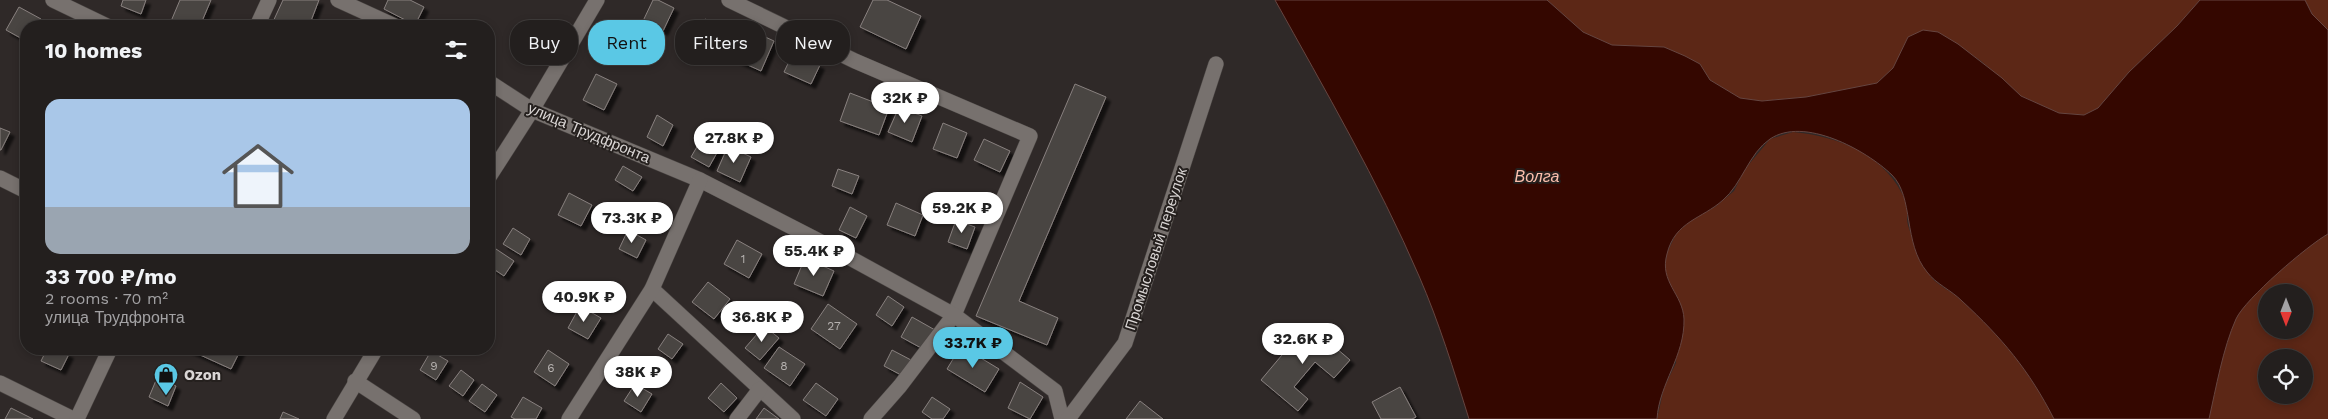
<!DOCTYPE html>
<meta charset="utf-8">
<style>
body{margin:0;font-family:"Work Sans",sans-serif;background:#2f2c2b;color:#f1f3f6;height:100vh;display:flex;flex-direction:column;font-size:19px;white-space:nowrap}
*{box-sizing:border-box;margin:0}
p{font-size:16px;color:#a3a2a4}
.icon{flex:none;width:28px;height:28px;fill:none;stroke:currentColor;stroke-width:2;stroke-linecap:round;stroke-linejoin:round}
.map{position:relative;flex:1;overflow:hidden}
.details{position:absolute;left:20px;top:20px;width:475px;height:335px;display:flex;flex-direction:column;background:#231f1e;border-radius:20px;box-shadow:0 2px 8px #0003,0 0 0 1px #403d3c}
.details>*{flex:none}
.banner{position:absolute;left:510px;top:20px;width:475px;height:45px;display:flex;gap:10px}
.needle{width:32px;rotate:180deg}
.fabs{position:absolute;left:2258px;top:284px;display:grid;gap:10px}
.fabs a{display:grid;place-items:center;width:55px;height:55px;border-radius:50%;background:#231f1e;box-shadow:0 2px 8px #0003,0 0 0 1px #403d3c;font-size:25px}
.price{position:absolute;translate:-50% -42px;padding:0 11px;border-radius:18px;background:#fff;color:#222;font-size:16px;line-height:32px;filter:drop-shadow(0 1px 2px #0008)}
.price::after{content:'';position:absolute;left:50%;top:30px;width:15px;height:11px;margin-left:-8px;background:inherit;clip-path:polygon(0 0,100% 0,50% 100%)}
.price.active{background:#5ac8e5;color:#111}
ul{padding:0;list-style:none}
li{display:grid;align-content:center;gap:10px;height:265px;padding:0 25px}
li span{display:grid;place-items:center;height:155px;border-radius:15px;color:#555}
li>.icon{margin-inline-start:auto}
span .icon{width:90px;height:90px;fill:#fffc;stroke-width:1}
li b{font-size:21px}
h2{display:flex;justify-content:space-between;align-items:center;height:60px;padding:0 25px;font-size:21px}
.tag{padding:0 18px;border-radius:20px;background:#231f1e;box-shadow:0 2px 8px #0003,0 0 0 1px #403d3c;font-size:18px;line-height:45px}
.tag.active{background:#5ac8e5;color:#111}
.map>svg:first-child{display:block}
</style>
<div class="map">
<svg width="2328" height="419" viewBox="0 0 2328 419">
<defs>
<filter id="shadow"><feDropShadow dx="4.5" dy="4.5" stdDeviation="1" flood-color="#0009"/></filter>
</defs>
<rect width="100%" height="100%" fill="#2f2928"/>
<!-- green -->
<g fill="#5c2716" fill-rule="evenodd">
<polygon points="1547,0 2200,0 2177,26 2129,72 2098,108 2084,115 2059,113 2021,96 1981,61 1938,32 1901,54 1893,68 1877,83 1806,97 1762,101 1739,98 1710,80 1700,64 1664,47 1612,45 1583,32"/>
<polygon points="2305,0 2328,0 2328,30 2312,14"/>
<path d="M1793 132C1839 136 1888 156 1906 202 1908 209 1906 217 1908 225 1910 234 1926 268 1931 277 1938 286 1953 292 1961 300 1986 322 2009 347 2028 373L2328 194V419H1657L1664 388 1676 363 1678 300 1664 272 1667 253 1676 234 1692 219 1715 207 1734 191 1745 169 1770 139ZM2266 292H2304V330H2266ZM2266 358H2304V395H2266Z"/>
</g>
<!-- water -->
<path fill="#340700" stroke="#664540" d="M1275 0H1547L1583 32 1612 45 1664 47 1685 56 1700 64 1710 80 1740 98 1762 101 1806 97 1877 83 1893 68 1908 37 1923 30 1938 32 1958 44 2002 78 2021 96 2059 113 2084 115 2098 108 2129 72 2177 26 2200 0H2305L2312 14 2328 30V234C2308 245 2245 299 2236 319 2223 348 2216 388 2209 419H2054C2029 370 2002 338 1962 301 1951 290 1936 284 1927 272 1903 243 1914 197 1892 175 1866 150 1804 116 1770 139 1749 153 1742 184 1723 200 1702 219 1675 221 1667 254 1659 282 1683 294 1684 319 1685 356 1659 384 1657 419H1469C1454 371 1439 322 1419 276 1378 181 1325 90 1275 0Z"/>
<!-- building -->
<g fill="#4a4442" stroke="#88817f" filter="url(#shadow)">
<polygon points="123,0 146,0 141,14 121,6"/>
<polygon points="180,0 211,0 200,26 169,26"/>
<polygon points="283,0 319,0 309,26 271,26"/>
<polygon points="388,0 410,0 424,7 415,25 384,9"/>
<polygon points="653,0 658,0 674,8 663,31 643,21"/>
<polygon points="873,0 887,0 921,16 906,49 860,27"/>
<polygon points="19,7 41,19 36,26 26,26 26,41 6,30"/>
<polygon points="705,19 720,26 707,53 693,46"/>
<polygon points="739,25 774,41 761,71 726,55"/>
<polygon points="793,53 820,65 811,84 784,72"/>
<polygon points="596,74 617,84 604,110 583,100"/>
<polygon points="1075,84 1106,97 1019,301 1058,318 1047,345 976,316"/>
<polygon points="850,93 889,108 879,135 840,121"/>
<polygon points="899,107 922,116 912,142 888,132"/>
<polygon points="657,115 673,125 663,146 647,137"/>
<polygon points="943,123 967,133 957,158 933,149"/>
<polygon points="0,128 10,132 1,150 0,150"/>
<polygon points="705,133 723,142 709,167 691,157"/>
<polygon points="984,139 1010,151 1000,172 974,160"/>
<polygon points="728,146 751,157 740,182 717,171"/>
<polygon points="623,166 642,177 633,191 615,180"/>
<polygon points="838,169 859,176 852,194 832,186"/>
<polygon points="569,193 592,205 581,226 558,215"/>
<polygon points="896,203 923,215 915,236 887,225"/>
<polygon points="850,207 867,216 856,238 839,230"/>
<polygon points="956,220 975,227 967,249 948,242"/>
<polygon points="513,228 530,239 521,255 503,244"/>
<polygon points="628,230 646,240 637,258 619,249"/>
<polygon points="737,240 762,254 749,278 724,264"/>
<polygon points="496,249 514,261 504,276 489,266 489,260"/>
<polygon points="805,258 834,271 823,296 794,284"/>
<polygon points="708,282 730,299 714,319 692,302"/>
<polygon points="888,296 904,307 892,326 876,315"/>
<polygon points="828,304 857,324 840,349 811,329"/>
<polygon points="580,306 601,318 588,339 568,328"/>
<polygon points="912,317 935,330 923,349 901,337"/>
<polygon points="1308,324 1350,360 1334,378 1315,362 1294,387 1308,399 1298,411 1261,380"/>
<polygon points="764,326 779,338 760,360 745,348"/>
<polygon points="668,334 683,344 672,359 658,349"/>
<polygon points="961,346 999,369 985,392 947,369"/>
<polygon points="779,347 805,364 790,386 764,368"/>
<polygon points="47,349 58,349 69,354 61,370 41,361"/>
<polygon points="187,349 241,349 231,369"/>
<polygon points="548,350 569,364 555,386 534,372"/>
<polygon points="892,350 911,360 903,376 884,366"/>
<polygon points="431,351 448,361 436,380 420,370"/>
<polygon points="461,370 474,380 463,396 449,386"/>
<polygon points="157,378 176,386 168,406 149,397"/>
<polygon points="1020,382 1043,397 1030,419 1008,408"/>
<polygon points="721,383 737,398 724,412 708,398"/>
<polygon points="816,383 838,399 826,416 803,400"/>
<polygon points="482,384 497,395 485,412 469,401"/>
<polygon points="635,384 652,394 641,412 624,401"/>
<polygon points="1400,387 1416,417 1412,419 1381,419 1372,402"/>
<polygon points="523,397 542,408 536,419 515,419 511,417"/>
<polygon points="932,397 950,409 943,419 932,419 922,412"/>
<polygon points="1140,401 1163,419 1126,419"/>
<polygon points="11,408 33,419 5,419"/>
<polygon points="764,408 779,419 756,419"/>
<polygon points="283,412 299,419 280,419"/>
</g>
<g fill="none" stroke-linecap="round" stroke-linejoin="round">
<defs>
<g id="street">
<polyline points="53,0 107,26"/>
<polyline points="338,0 395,26"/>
<polyline points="729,0 855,61 1030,136 954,315 900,386 871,419"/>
<polyline points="257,26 269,0"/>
<polyline points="489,82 532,110 700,180 821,242 954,315 1055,391 1062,419"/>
<polyline points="489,177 532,110 597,0"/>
<polyline points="0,178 26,191"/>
<polyline points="652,289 793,419"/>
<polyline points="355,381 413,419"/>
<polyline points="0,383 73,419"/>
<polyline points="77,419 110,349"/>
<polyline points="334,419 376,349"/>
<polyline points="569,419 652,289 700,180"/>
<polyline points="737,419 760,389"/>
<polyline points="1068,419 1125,343 1216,64"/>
</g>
</defs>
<!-- street casing -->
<use href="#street" stroke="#4a4543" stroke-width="16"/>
<!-- street -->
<use href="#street" stroke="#77716e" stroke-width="15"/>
</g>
<!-- icons -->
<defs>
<symbol id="shop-pin" viewBox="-11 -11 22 30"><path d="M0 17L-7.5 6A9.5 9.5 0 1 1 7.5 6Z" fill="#5ac8e5" stroke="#25201e"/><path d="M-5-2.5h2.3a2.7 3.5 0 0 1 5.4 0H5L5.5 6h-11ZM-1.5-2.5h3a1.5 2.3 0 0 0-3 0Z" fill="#111"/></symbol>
</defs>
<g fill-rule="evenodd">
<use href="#shop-pin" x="152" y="361" width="28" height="38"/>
</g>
<g text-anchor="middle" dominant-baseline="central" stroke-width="4" stroke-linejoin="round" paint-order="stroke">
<!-- number labels -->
<g font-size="12" fill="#b6b2b0">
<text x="743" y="259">1</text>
<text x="834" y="326">27</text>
<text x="434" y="366">9</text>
<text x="784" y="366">8</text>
<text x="551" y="368">6</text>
</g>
<!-- street labels -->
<g font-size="15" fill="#dad6d5" stroke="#25201e">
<text transform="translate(589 133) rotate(23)">улица Трудфронта</text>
<text transform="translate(1156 249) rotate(-72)">Промысловый переулок</text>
</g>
<!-- poi labels -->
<g font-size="15" font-weight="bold" fill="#dad6d5" stroke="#25201e" text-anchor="start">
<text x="184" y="375">Ozon</text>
</g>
<!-- water labels -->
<g font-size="16" font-style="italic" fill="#fbbeac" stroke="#25201e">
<text x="1537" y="176">Волга</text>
</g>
</g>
</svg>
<div class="fabs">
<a><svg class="needle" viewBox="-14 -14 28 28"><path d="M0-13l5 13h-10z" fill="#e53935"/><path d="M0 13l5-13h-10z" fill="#a3a2a4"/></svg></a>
<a><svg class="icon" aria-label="locate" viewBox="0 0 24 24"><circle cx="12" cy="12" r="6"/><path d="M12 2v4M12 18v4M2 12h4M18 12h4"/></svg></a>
</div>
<b class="price" style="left:905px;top:124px">32K ₽</b>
<b class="price" style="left:734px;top:164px">27.8K ₽</b>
<b class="price" style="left:962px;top:234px">59.2K ₽</b>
<b class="price" style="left:632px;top:244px">73.3K ₽</b>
<b class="price" style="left:814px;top:277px">55.4K ₽</b>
<b class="price" style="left:584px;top:323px">40.9K ₽</b>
<b class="price" style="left:762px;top:343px">36.8K ₽</b>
<b class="price" style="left:1303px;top:365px">32.6K ₽</b>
<b class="price active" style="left:973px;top:369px">33.7K ₽</b>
<b class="price" style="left:638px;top:398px">38K ₽</b>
<div class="banner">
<a class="tag">Buy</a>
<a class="tag active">Rent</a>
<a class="tag">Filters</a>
<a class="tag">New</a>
</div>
<section class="details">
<h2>10 homes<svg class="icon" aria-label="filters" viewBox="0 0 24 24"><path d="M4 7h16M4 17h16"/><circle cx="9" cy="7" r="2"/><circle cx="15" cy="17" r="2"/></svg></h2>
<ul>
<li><span style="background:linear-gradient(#a9c7e8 70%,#9aa5b1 0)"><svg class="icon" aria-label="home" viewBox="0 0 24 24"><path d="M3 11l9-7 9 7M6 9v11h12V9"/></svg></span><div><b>33 700 ₽/mo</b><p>2 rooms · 70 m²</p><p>улица Трудфронта</p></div></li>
</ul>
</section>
</div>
